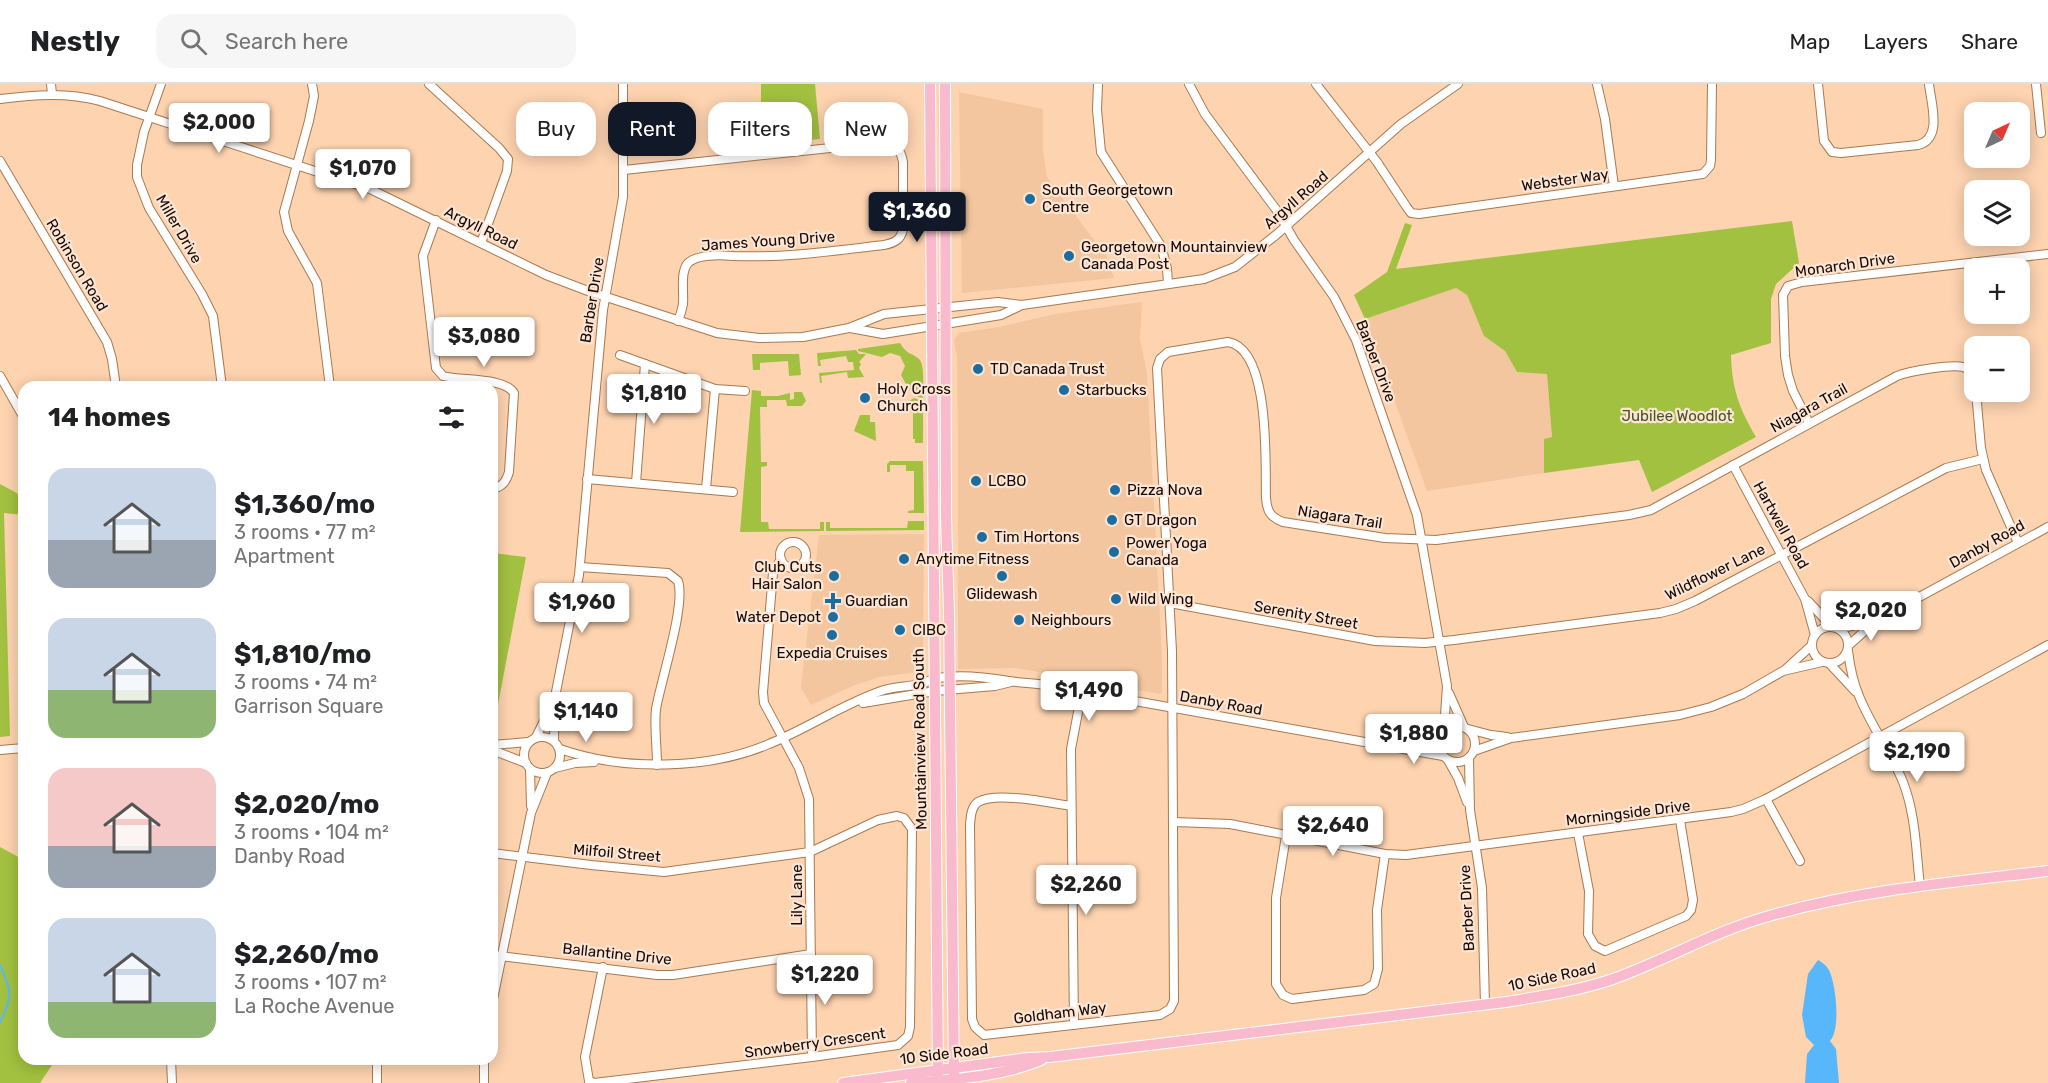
<!DOCTYPE html>
<meta charset="utf-8">
<style>
body{margin:0;font-family:Rubik,sans-serif;background:#f6f6f6;color:#202124;height:100vh;display:flex;flex-direction:column;font-size:22px;white-space:nowrap}
*{box-sizing:border-box;margin:0}
p{font-size:20px;color:#757577}
.icon{flex:none;width:33px;height:33px;fill:none;stroke:currentColor;stroke-width:2;stroke-linecap:round;stroke-linejoin:round}
.map{position:relative;flex:1;overflow:hidden}
.side{position:absolute;left:18px;top:297px;width:480px;height:684px;display:flex;flex-direction:column;background:#fff;border-radius:18px;box-shadow:0 3px 15px #0003}
.side>*{flex:none}
.guide{position:absolute;left:516px;top:18px;width:570px;height:54px;display:flex;gap:12px}
.needle{width:39px;rotate:44deg}
.tools{position:absolute;left:1964px;top:18px;display:grid;gap:12px}
.tools a{display:grid;place-items:center;width:66px;height:66px;border-radius:12px;background:#fff;box-shadow:0 3px 15px #0003;font-size:30px}
.price{position:absolute;translate:-50% -51px;padding:0 14px;border-radius:6px;background:#fff;color:#222;font-size:20px;line-height:39px;filter:drop-shadow(0 2px 3px #0008)}
.price::after{content:'';position:absolute;left:50%;top:36px;width:18px;height:14px;margin-left:-9px;background:inherit;clip-path:polygon(0 0,100% 0,50% 100%)}
.price.current{background:#111827;color:#fff}
ul{padding:0;list-style:none}
li{display:flex;align-items:center;gap:18px;height:150px;padding:0 30px}
li span{display:grid;place-items:center;flex:none;width:168px;height:120px;border-radius:18px;color:#555}
li>.icon{margin-inline-start:auto}
span .icon{width:72px;height:72px;fill:#fffc;stroke-width:1}
li b{font-size:26px}
h2{display:flex;justify-content:space-between;align-items:center;height:72px;padding:0 30px;font-size:26px}
.pill{padding:0 21px;border-radius:18px;background:#fff;box-shadow:0 3px 15px #0003;font-size:21px;line-height:54px}
.pill.current{background:#111827;color:#fff}
header{display:flex;align-items:center;gap:36px;box-sizing:border-box;height:84px;padding:0 30px;background:#fff;border-bottom:2px solid #e0e0e0}
header strong{font-size:28px}
nav{display:flex;gap:33px;margin-inline-start:auto;font-size:21px}
.search{width:420px;height:54px;background:#f6f6f6;display:flex;align-items:center;gap:15px;box-sizing:border-box;padding:0 21px;border-radius:18px;color:#757577;font-size:22px}
.map>svg:first-child{display:block}
</style>
<header>
<strong>Nestly</strong>
<div class="search"><svg class="icon" aria-label="search" viewBox="0 0 24 24"><circle cx="10" cy="10" r="6"/><path d="M15 15l6 6"/></svg>Search here</div>
<nav><a>Map</a><a>Layers</a><a>Share</a></nav>
</header>
<div class="map">
<svg width="2048" height="999" viewBox="0 0 2048 999">
<rect width="100%" height="100%" fill="#fdd3b0"/>
<!-- built -->
<g fill="#f4c69f">
<polygon points="959,8 1043,25 1043,67 1047,93 1106,172 1114,194 962,209"/>
<polygon points="1456,204 1467,211 1484,252 1505,267 1517,288 1547,289 1552,354 1544,355 1544,389 1427,407 1365,235"/>
<polygon points="1142,218 1140,255 1147,289 1162,573 1162,609 1160,610 1016,584 958,585 958,354 957,274 954,256 959,249 999,243 1055,230"/>
<polygon points="924,450 923,581 918,588 880,593 855,601 811,621 801,604 819,451"/>
</g>
<!-- green -->
<g fill="#a2c140">
<polygon points="761,0 815,0 820,55 766,61 761,22"/>
<path d="M1792 137 1799 179 1776 200 1771 215V259L1731 271C1732 305 1739 324 1756 353L1652 408 1639 376 1544 389V355L1552 353 1547 290 1517 288 1505 267 1484 252 1467 211 1456 204 1365 235 1354 211 1387 188 1405 139 1412 141 1396 185Z"/>
<path d="M900 259C907 271 911 268 919 275 925 280 923 306 923 314 912 313 906 300 901 291L905 282 900 272 890 269 882 273 858 267V265Z"/>
<polygon points="856,266 859,270 866,270 859,278 861,280 859,284 864,293 848,294 847,288 821,292 822,299 820,299 819,289 854,286 853,278 848,278 846,272 820,276 821,282 818,282 817,269"/>
<polygon points="752,270 799,270 801,291 789,292 788,277 760,279 760,286 753,286"/>
<polygon points="752,306 761,307 761,312 778,312 790,309 790,316 794,315 794,308 802,308 806,317 802,322 787,322 786,316 767,316 767,323 760,323 761,378 767,378 767,382 761,383 761,438 768,438 769,445 820,445 820,438 824,438 824,447 740,448"/>
<polygon points="914,314 923,317 923,359 915,359 915,355 913,355 913,328 906,328 906,319"/>
<polygon points="860,331 870,331 870,338 875,338 876,357 854,347"/>
<polygon points="890,377 923,377 924,429 908,429 908,427 914,426 914,387 906,387 906,381 890,381 890,388 887,388 887,380"/>
<polygon points="0,400 24,413 24,431 4,429 10,652 0,653"/>
<polygon points="908,437 924,437 924,446 826,447 826,438 830,438 830,444 907,444"/>
<polygon points="492,469 526,473 492,652"/>
<polygon points="0,763 24,776 24,975 56,975 40,999 0,999"/>
</g>
<!-- water -->
<path fill="#58b7fa" d="M1818 876C1823 879 1826 881 1829 886 1836 900 1841 945 1830 957L1836 965 1839 999H1805L1807 970 1814 961 1806 953 1802 931 1808 890Z"/>
<g fill="none" stroke-linecap="round" stroke-linejoin="round">
<!-- stream -->
<path stroke="#58b7fa" stroke-width="2" d="M0 881C12 907 13 913 0 938"/>
<defs>
<g id="minor">
<polyline points="51,0 52,10"/>
<polyline points="161,0 144,48 137,81 137,93 149,124 202,210 213,232 222,303"/>
<polyline points="312,0 314,12 309,37 284,128 288,147 317,199 330,303"/>
<polyline points="429,0 499,64 508,75 507,87 481,159"/>
<polyline points="1098,0 1097,26 1101,68 1161,162 1167,184 1168,200"/>
<polyline points="1189,0 1205,30 1278,128 1294,156 1334,213 1356,256 1417,431 1447,602 1444,646"/>
<polyline points="1316,0 1377,78 1406,122 1411,129 1419,130 1703,90 1710,82 1711,76 1712,0"/>
<polyline points="1597,0 1605,35 1614,102"/>
<path d="M1818 0 1824 57 1832 68 1841 69 1918 61C1943 55 1931 19 1929 0"/>
<polyline points="2036,0 2041,49"/>
<path d="M0 15C34 11 66 8 100 17L370 105 546 191 588 207 717 249 759 254 803 253 849 244 884 230 998 218 1022 221 1204 195 1235 183 1276 151 1401 40 1458 0"/>
<polyline points="0,77 107,258 112,275 116,303"/>
<path d="M624 86 887 58C898 61 901 68 903 78V145C901 156 894 159 884 161 832 167 785 174 733 172 721 171 698 170 688 179 680 188 684 208 683 220 682 226 680 232 678 237"/>
<path d="M436 136 423 172 436 284 443 292C461 297 504 293 514 309L509 388C506 398 502 403 492 405"/>
<polyline points="850,244 883,250 1001,231 1022,221"/>
<polyline points="620,271 715,305 745,307"/>
<polyline points="0,292 24,334"/>
<polyline points="1976,308 1981,364 1986,386 2018,459"/>
<polyline points="1809,339 1793,307 1788,291 1785,272 1783,211 1788,202 1802,198 2048,170"/>
<polyline points="1733,381 1805,515 1815,551"/>
<polyline points="587,395 733,408"/>
<polyline points="636,399 645,280"/>
<polyline points="706,405 715,305"/>
<circle cx="793" cy="471" r="13"/>
<polyline points="781,475 773,489 763,608 764,619 799,684 809,715 812,973"/>
<path d="M580 483 668 489 678 497C686 521 661 596 656 625 654 643 657 662 657 681"/>
<polyline points="1808,517 1832,543"/>
<polyline points="1170,519 1375,557 1425,559 1454,556 1660,529 1676,525 1695,517 1946,384 1983,375"/>
<circle cx="1830" cy="561" r="18"/>
<polyline points="1839,545 1873,537"/>
<polyline points="1849,561 1877,536 2048,443"/>
<path d="M1848 567C1850 583 1853 598 1859 612 1871 642 1891 668 1903 698 1916 731 1916 768 1920 802"/>
<polyline points="1829,579 1855,607"/>
<polyline points="1786,585 1812,561"/>
<polyline points="1449,609 1464,643"/>
<polyline points="863,619 935,607 995,602 1011,598"/>
<circle cx="1457" cy="660" r="18"/>
<polyline points="1468,645 1491,651 1507,653"/>
<circle cx="542" cy="671" r="18"/>
<polyline points="536,653 553,619"/>
<polyline points="554,656 555,613 579,491 603,226 623,113 623,0"/>
<polyline points="492,661 528,658"/>
<polyline points="1400,662 1423,659 1440,652"/>
<path d="M560 665C623 687 708 686 769 660 809 644 844 619 884 606 896 602 908 603 920 600 926 599 931 595 937 594 961 590 986 593 1009 597 1021 599 1034 599 1045 601L1443 672"/>
<polyline points="0,666 24,664"/>
<polyline points="492,666 526,679"/>
<polyline points="1474,667 1511,654 1680,631 1711,623 1743,610 1783,587 1822,578"/>
<polyline points="1469,674 1470,726 1482,804 1485,921"/>
<polyline points="1448,676 1458,694 1467,718"/>
<polyline points="555,684 575,679 594,678"/>
<polyline points="530,685 531,722"/>
<polyline points="1766,715 1800,777"/>
<path d="M1071 722C1050 719 996 707 978 718 971 723 971 732 970 740L972 935 975 943 984 951 1160 931 1170 925 1174 917 1172 567 1157 284 1160 275 1168 268 1228 258C1271 265 1265 380 1266 414 1267 427 1270 433 1283 438L1385 454 1436 456 1629 431 1651 426 1897 292C1909 287 1952 280 1963 283 1969 285 1971 288 1974 292"/>
<polyline points="1174,738 1230,740 1385,770 1406,771 1731,728 1743,725 1766,715 2048,561"/>
<polyline points="1578,749 1589,807 1588,850 1595,862 1605,867 1686,832 1691,826 1693,816 1680,736"/>
<polyline points="1286,752 1276,814 1276,900 1283,911 1292,915 1364,906 1374,900 1378,885 1377,826 1385,770"/>
<polyline points="492,769 591,781 664,788 810,768 878,736 897,732 904,734 912,745 910,943 908,952 898,961 812,973 594,999 589,997 585,973 603,883"/>
<polyline points="492,871 657,891 673,891 811,870"/>
<polyline points="492,920 531,729 547,689"/>
<polyline points="1074,941 1071,665 1082,607"/>
<polyline points="171,975 172,999"/>
<polyline points="484,975 484,999"/>
<polyline points="377,999 377,975"/>
</g>
<g id="major">
<polyline points="930,0 938,997"/>
<polyline points="945,0 946,433 949,528 954,995"/>
<path d="M843 999 1028 974 1050 973 1506 918C1542 912 1578 907 1613 895 1666 876 1715 847 1769 832 1859 806 1955 798 2048 787"/>
<path d="M911 999C954 995 1001 993 1041 976"/>
</g>
</defs>
<!-- minor casing -->
<use href="#minor" stroke="#a9794f" stroke-width="10"/>
<!-- major casing -->
<use href="#major" stroke="#fff" stroke-width="12"/>
<!-- minor -->
<use href="#minor" stroke="#fff" stroke-width="8"/>
<!-- major -->
<use href="#major" stroke="#fabacd" stroke-width="10"/>
</g>
<!-- markers -->
<g fill="#1c6c9e" stroke="#fbe5d4" stroke-width="2">
<circle cx="1030" cy="115" r="6"/>
<circle cx="1069" cy="172" r="6"/>
<circle cx="978" cy="285" r="6"/>
<circle cx="1064" cy="306" r="6"/>
<circle cx="865" cy="314" r="6"/>
<circle cx="976" cy="397" r="6"/>
<circle cx="1115" cy="406" r="6"/>
<circle cx="1112" cy="436" r="6"/>
<circle cx="982" cy="453" r="6"/>
<circle cx="1114" cy="468" r="6"/>
<circle cx="904" cy="475" r="6"/>
<circle cx="834" cy="492" r="6"/>
<circle cx="1002" cy="492" r="6"/>
<circle cx="1116" cy="515" r="6"/>
<path d="M830 508h6v6h6v6h-6v6h-6v-6h-6v-6h6z"/>
<circle cx="833" cy="533" r="6"/>
<circle cx="1019" cy="536" r="6"/>
<circle cx="900" cy="546" r="6"/>
<circle cx="832" cy="551" r="6"/>
</g>
<g text-anchor="middle" dominant-baseline="central" stroke-width="4.5" stroke-linejoin="round" paint-order="stroke">
<!-- street labels -->
<g font-size="15" fill="#180700" stroke="#fbe5d4">
<text transform="translate(1565 96) rotate(-8)">Webster Way</text>
<text transform="translate(1296 116) rotate(-41)">Argyll Road</text>
<text transform="translate(481 144) rotate(26)">Argyll Road</text>
<text transform="translate(179 145) rotate(60)">Miller Drive</text>
<text transform="translate(768 157) rotate(-4)">James Young Drive</text>
<text transform="translate(77 181) rotate(59)">Robinson Road</text>
<text transform="translate(1845 181) rotate(-8)">Monarch Drive</text>
<text transform="translate(592 216) rotate(-81)">Barber Drive</text>
<text transform="translate(1376 277) rotate(69)">Barber Drive</text>
<text transform="translate(1809 324) rotate(-29)">Niagara Trail</text>
<text transform="translate(1340 433) rotate(9)">Niagara Trail</text>
<text transform="translate(1781 441) rotate(61)">Hartwell Road</text>
<text transform="translate(1987 460) rotate(-29)">Danby Road</text>
<text transform="translate(1715 488) rotate(-26)">Wildflower Lane</text>
<text transform="translate(1306 531) rotate(10)">Serenity Street</text>
<text transform="translate(1221 619) rotate(10)">Danby Road</text>
<text transform="translate(920 655) rotate(-91)">Mountainview Road South</text>
<text transform="translate(1628 729) rotate(-7)">Morningside Drive</text>
<text transform="translate(617 769) rotate(5)">Milfoil Street</text>
<text transform="translate(797 811) rotate(-90)">Lily Lane</text>
<text transform="translate(1467 824) rotate(-93)">Barber Drive</text>
<text transform="translate(617 870) rotate(6)">Ballantine Drive</text>
<text transform="translate(1552 893) rotate(-12)">10 Side Road</text>
<text transform="translate(1060 929) rotate(-7)">Goldham Way</text>
<text transform="translate(815 959) rotate(-8)">Snowberry Crescent</text>
<text transform="translate(944 970) rotate(-7)">10 Side Road</text>
</g>
<!-- poi labels -->
<g font-size="15" fill="#180700" stroke="#fbe5d4" text-anchor="start">
<text x="1042" y="106">South Georgetown<tspan x="1042" dy="17">Centre</tspan></text>
<text x="1081" y="163">Georgetown Mountainview<tspan x="1081" dy="17">Canada Post</tspan></text>
<text x="990" y="285">TD Canada Trust</text>
<text x="877" y="305">Holy Cross<tspan x="877" dy="17">Church</tspan></text>
<text x="1076" y="306">Starbucks</text>
<text x="988" y="397">LCBO</text>
<text x="1127" y="406">Pizza Nova</text>
<text x="1124" y="436">GT Dragon</text>
<text x="994" y="453">Tim Hortons</text>
<text x="1126" y="459">Power Yoga<tspan x="1126" dy="17">Canada</tspan></text>
<text x="916" y="475">Anytime Fitness</text>
<text x="822" y="483" text-anchor="end">Club Cuts<tspan x="822" dy="17">Hair Salon</tspan></text>
<text x="1002" y="510" text-anchor="middle">Glidewash</text>
<text x="1128" y="515">Wild Wing</text>
<text x="845" y="517">Guardian</text>
<text x="821" y="533" text-anchor="end">Water Depot</text>
<text x="1031" y="536">Neighbours</text>
<text x="912" y="546">CIBC</text>
<text x="832" y="569" text-anchor="middle">Expedia Cruises</text>
</g>
<!-- park labels -->
<g font-size="15" fill="#46531f" stroke="#fbe5d4">
<text x="1677" y="332">Jubilee Woodlot</text>
</g>
</g>
</svg>
<div class="tools">
<a><svg class="needle" viewBox="-14 -14 28 28"><path d="M0-13l5 13h-10z" fill="#e53935"/><path d="M0 13l5-13h-10z" fill="#757577"/></svg></a>
<a><svg class="icon" aria-label="layers" viewBox="0 0 24 24"><path d="M12 4l9 5-9 5-9-5zM3 14l9 5 9-5"/></svg></a>
<a>+</a>
<a>−</a>
</div>
<b class="price" style="left:219px;top:70px">$2,000</b>
<b class="price" style="left:363px;top:116px">$1,070</b>
<b class="price current" style="left:917px;top:159px">$1,360</b>
<b class="price" style="left:484px;top:284px">$3,080</b>
<b class="price" style="left:654px;top:341px">$1,810</b>
<b class="price" style="left:582px;top:550px">$1,960</b>
<b class="price" style="left:1871px;top:558px">$2,020</b>
<b class="price" style="left:1089px;top:638px">$1,490</b>
<b class="price" style="left:586px;top:659px">$1,140</b>
<b class="price" style="left:1414px;top:681px">$1,880</b>
<b class="price" style="left:1917px;top:699px">$2,190</b>
<b class="price" style="left:1333px;top:773px">$2,640</b>
<b class="price" style="left:1086px;top:832px">$2,260</b>
<b class="price" style="left:825px;top:922px">$1,220</b>
<div class="guide">
<a class="pill">Buy</a>
<a class="pill current">Rent</a>
<a class="pill">Filters</a>
<a class="pill">New</a>
</div>
<section class="side">
<h2>14 homes<svg class="icon" aria-label="filters" viewBox="0 0 24 24"><path d="M4 7h16M4 17h16"/><circle cx="9" cy="7" r="2"/><circle cx="15" cy="17" r="2"/></svg></h2>
<ul>
<li><span style="background:linear-gradient(#c9d6e8 60%,#9aa5b1 0)"><svg class="icon" aria-label="home" viewBox="0 0 24 24"><path d="M3 11l9-7 9 7M6 9v11h12V9"/></svg></span><div><b>$1,360/mo</b><p>3 rooms · 77 m²</p><p>Apartment</p></div></li>
<li><span style="background:linear-gradient(#c9d6e8 60%,#8fb573 0)"><svg class="icon" aria-label="home" viewBox="0 0 24 24"><path d="M3 11l9-7 9 7M6 9v11h12V9"/></svg></span><div><b>$1,810/mo</b><p>3 rooms · 74 m²</p><p>Garrison Square</p></div></li>
<li><span style="background:linear-gradient(#f6c9c9 65%,#9aa5b1 0)"><svg class="icon" aria-label="home" viewBox="0 0 24 24"><path d="M3 11l9-7 9 7M6 9v11h12V9"/></svg></span><div><b>$2,020/mo</b><p>3 rooms · 104 m²</p><p>Danby Road</p></div></li>
<li><span style="background:linear-gradient(#c9d6e8 70%,#8fb573 0)"><svg class="icon" aria-label="home" viewBox="0 0 24 24"><path d="M3 11l9-7 9 7M6 9v11h12V9"/></svg></span><div><b>$2,260/mo</b><p>3 rooms · 107 m²</p><p>La Roche Avenue</p></div></li>
</ul>
</section>
</div>
